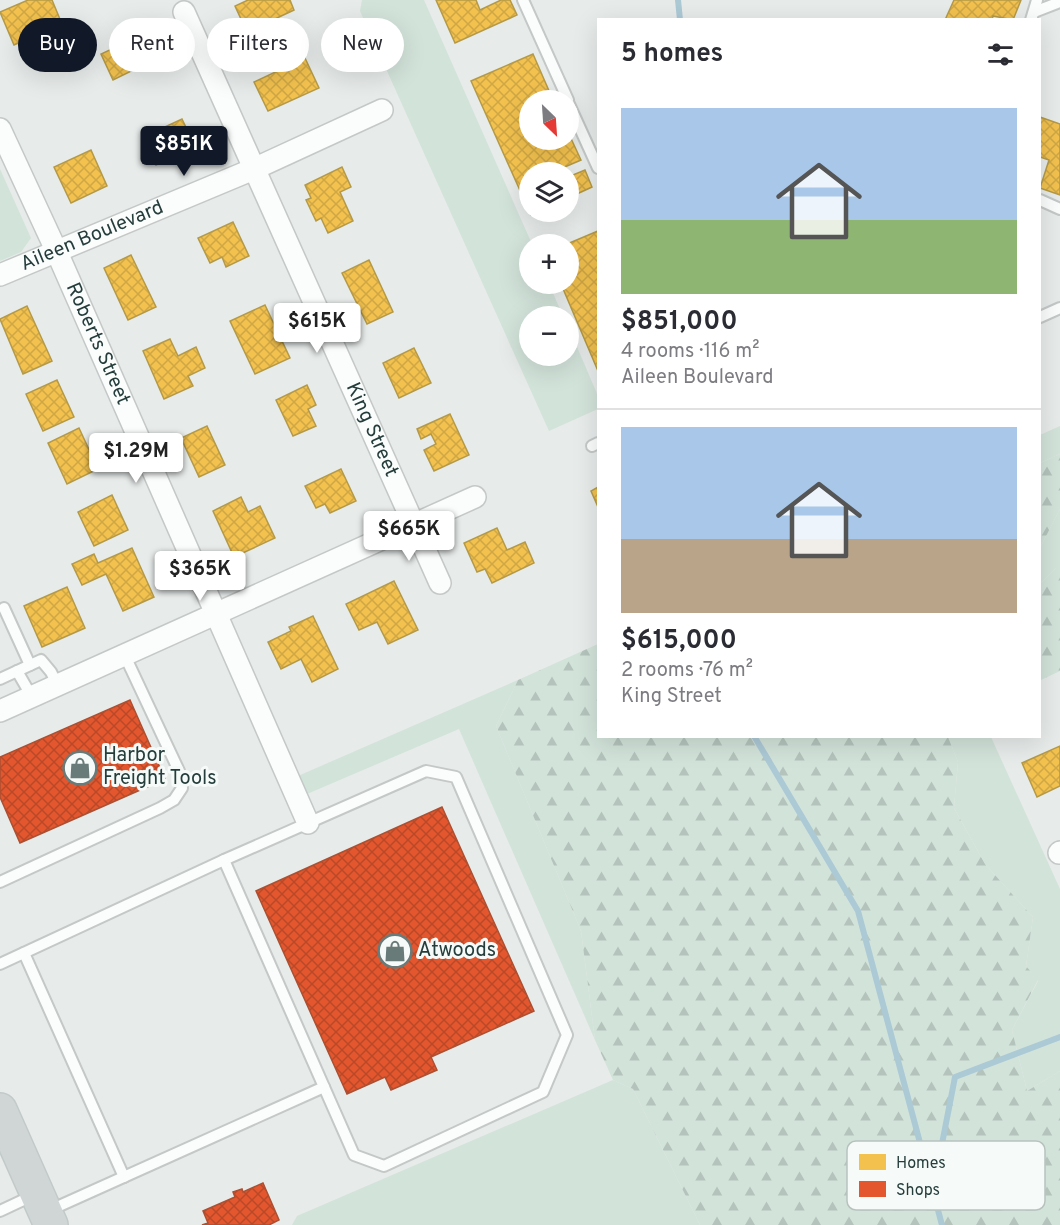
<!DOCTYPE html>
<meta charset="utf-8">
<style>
body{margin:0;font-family:Overpass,sans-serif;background:#f7f7f7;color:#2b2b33;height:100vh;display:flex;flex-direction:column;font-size:22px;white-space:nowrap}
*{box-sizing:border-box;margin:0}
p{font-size:20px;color:#7c7c81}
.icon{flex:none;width:33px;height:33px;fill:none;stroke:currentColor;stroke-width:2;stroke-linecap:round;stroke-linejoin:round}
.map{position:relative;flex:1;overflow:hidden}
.panel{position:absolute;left:597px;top:18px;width:444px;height:720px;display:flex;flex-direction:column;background:#fff;border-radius:0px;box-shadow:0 6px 24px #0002}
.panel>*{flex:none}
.top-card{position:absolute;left:18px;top:18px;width:489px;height:54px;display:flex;gap:12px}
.needle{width:39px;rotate:155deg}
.fabs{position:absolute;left:519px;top:90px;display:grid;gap:12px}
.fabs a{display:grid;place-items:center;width:60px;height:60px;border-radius:50%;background:#fff;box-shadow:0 6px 24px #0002;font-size:30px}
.price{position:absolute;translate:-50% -51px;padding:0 14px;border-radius:6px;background:#fff;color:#222;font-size:20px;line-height:39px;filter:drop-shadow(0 2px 3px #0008)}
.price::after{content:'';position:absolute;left:50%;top:36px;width:18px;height:14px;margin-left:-9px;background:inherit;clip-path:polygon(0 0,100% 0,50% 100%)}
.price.on{background:#111827;color:#fff}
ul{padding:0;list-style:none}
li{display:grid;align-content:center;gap:12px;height:318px;padding:0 24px}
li+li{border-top:2px solid #e1e1e2}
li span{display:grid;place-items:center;height:186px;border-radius:0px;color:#555}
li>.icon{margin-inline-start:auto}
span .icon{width:108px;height:108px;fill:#fffc;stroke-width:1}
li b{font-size:26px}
h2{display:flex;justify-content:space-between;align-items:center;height:72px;padding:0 24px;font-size:26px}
.chip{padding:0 21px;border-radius:27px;background:#fff;box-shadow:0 6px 24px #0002;font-size:21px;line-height:54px}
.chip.on{background:#111827;color:#fff}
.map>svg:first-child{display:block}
</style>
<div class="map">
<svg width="1060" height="1225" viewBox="0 0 1060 1225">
<defs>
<pattern id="forest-firs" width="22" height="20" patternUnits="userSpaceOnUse" patternTransform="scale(1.5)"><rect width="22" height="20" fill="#d2e3da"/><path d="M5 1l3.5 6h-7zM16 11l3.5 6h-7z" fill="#b4c4bc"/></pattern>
<pattern id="homes-cross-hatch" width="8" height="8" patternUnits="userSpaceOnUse" patternTransform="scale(1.5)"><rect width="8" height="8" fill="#f2c14e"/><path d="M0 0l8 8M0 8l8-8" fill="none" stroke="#cfa745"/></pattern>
<pattern id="shops-cross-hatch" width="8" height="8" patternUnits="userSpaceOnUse" patternTransform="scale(1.5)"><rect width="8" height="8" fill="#e4572e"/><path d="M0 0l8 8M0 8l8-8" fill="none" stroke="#b94928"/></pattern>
</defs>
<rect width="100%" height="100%" fill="#e7ebea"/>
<!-- green -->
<g fill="#d2e3da">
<polygon points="362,0 424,0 532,244 530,284 549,284 563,316 530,316 530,356 568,356 569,328 598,396 598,409 549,431 360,11"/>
<polygon points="0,169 31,238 21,252 0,261"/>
<polygon points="1060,426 1060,454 1040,463 1040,435"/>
<polygon points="1060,509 1060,568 1056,568 1041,583 1040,548"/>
<polygon points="518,680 496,726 581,931 595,1040 459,729 307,794 298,776"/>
<polygon points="948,737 991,737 1060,889 1060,1071 1027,1091 1012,1030 1038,981 1026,966 1033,917 985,864 954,808 958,762"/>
<polygon points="613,1080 633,1089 700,1225 292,1225 297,1216"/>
</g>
<!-- forest -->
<g fill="url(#forest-firs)">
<polygon points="1060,454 1060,509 1040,548 1040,463"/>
<polygon points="1056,568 1060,568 1060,671 1041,680 1040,582 1041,583"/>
<polygon points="598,644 598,736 948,737 958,762 954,808 985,864 1033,917 1026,966 1038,980 1012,1030 1027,1091 1060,1071 1060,1225 700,1225 633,1089 613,1080 595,1040 581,931 496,726 518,680"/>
</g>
<!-- homes -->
<g fill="url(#homes-cross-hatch)" stroke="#b49a48" stroke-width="1.5">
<polygon points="28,0 52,0 62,24 14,45 0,12"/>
<polygon points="248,0 290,0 294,10 247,32 235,6"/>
<polygon points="436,0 476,0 480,10 501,0 510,0 517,15 455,43"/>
<polygon points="954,0 1021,0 1013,20 993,16 992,20 945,20"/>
<polygon points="148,32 160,57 113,80 101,54"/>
<polygon points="533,54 553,100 530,100 527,128 530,140 534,142 540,140 568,140 568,132 581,160 553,172 530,172 530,212 538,212 531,215 471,81"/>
<polygon points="305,58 319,88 268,111 254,82"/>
<polygon points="1040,117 1060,124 1060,195 1040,188 1049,160 1040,157"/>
<polygon points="182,119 195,146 156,165 143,137"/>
<polygon points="91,150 107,186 71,203 54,167"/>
<polygon points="342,167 351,187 340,192 353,221 328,233 321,218 316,221 306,200 311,198 305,185"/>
<polygon points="585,170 592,187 568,198 568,177"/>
<polygon points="233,222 249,256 226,267 222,257 210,263 198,238"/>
<polygon points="598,231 598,371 561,284 568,284 567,244"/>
<polygon points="131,255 156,307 128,320 104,268"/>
<polygon points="369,260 393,312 367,324 342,273"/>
<polygon points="265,305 290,358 255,374 230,321"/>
<polygon points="27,306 52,361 23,374 0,319"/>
<polygon points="170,339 178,356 196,347 205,368 188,376 193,386 164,399 143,351"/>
<polygon points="414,348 431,383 399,398 383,363"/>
<polygon points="57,380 74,417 43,431 26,394"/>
<polygon points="307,385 316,405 308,409 316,426 293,436 276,400"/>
<polygon points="450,414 469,455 434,471 424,450 436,444 431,434 421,439 417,429"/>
<polygon points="207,426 225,465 199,477 181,438"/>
<polygon points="79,428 98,469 67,484 48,443"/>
<polygon points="341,469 356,501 330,513 325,504 316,508 305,486"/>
<polygon points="598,487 598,507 591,491"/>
<polygon points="112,495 128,530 94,546 78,512"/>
<polygon points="241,497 248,512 260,506 275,538 234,557 213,511"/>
<polygon points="497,528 507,550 525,542 534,563 492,583 485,569 477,572 464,543"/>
<polygon points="132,548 154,597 123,611 106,574 82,585 72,564 94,554 98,563"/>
<polygon points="394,581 418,630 388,644 377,622 359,630 346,604"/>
<polygon points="67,587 85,628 42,647 24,606"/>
<polygon points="313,616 338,669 312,682 301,659 281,669 268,642 291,631 289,627"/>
<polygon points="1060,746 1060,786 1037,797 1022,763"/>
</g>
<!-- shops -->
<g fill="url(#shops-cross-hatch)" stroke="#ab5032" stroke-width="1.5">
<polygon points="130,700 165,779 20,843 0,797 0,757"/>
<polygon points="442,807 534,1011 431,1057 437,1070 391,1090 385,1077 347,1094 256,891"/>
<polygon points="263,1183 279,1220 269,1225 202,1225 208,1223 203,1211 235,1197 233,1192 242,1189 243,1192"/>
</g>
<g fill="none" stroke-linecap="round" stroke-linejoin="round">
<!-- stream -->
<g stroke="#acc9d6" stroke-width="6">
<polyline points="678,0 680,20"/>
<polyline points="754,736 858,911 942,1225"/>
<polyline points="933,1190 955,1077 1060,1037"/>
</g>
<defs>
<g id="service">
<polyline points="523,0 568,100"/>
<polyline points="1034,12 1060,2"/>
<polyline points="1031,20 1037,0"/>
<polyline points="568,102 598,168"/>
<polyline points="1040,200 1060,209"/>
<polyline points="1040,317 1060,308"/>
<polyline points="592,446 598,443"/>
<polyline points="4,608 30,665"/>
<polyline points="17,671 32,697"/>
<polyline points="0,679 41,660 51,672 58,686"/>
<polyline points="224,860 426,771 456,777 567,1035 543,1092 384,1166 354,1155 324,1087"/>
<polyline points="0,882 160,808 174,800 182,788 179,771 125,656"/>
<polyline points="24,953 124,1177"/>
<polyline points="0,964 224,860 324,1087 48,1211"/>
<polyline points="0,1211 34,1195"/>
</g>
<g id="minor">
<path id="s1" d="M184 12 440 583"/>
<path id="s2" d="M0 129 56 250 308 823"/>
<path id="s3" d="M0 275 256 168 382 110"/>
<polyline points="0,711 475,497"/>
<polyline points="1059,853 1060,852"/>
</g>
<polyline id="primary" points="0,1110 51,1225"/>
</defs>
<!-- service casing -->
<use href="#service" stroke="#c4c8c7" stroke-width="14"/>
<!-- minor casing -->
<use href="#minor" stroke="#c4c8c7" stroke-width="24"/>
<!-- primary casing -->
<use href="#primary" stroke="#c2cac9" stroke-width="36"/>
<!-- service -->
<use href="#service" stroke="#fbfcfc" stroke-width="10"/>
<!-- minor -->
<use href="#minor" stroke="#fbfcfc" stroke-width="21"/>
<!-- primary -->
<use href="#primary" stroke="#d0d6d6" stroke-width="33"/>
</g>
<!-- icons -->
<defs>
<symbol id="shop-ring" viewBox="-11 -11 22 22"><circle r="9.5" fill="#f6faf8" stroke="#697b78" stroke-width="1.5"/><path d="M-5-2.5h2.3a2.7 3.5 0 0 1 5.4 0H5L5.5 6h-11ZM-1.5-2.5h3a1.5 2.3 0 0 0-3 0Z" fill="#697b78"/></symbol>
</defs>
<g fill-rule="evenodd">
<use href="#shop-ring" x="61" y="749" width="38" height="38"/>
<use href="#shop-ring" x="376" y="932" width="38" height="38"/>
</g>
<g text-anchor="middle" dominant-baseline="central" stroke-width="6" stroke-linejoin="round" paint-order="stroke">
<!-- street labels -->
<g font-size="20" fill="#253e3b" stroke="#f6faf8">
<text stroke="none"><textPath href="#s3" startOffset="100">Aileen Boulevard</textPath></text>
<text stroke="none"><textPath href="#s2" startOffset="236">Roberts Street</textPath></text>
<text stroke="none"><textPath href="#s1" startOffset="458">King Street</textPath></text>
</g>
<!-- poi labels -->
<g font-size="20" fill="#253e3b" stroke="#f6faf8" text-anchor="start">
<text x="103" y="756">Harbor<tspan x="103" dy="23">Freight Tools</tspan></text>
<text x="418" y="951">Atwoods</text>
</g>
</g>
<!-- legend -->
<rect x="847" y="1141" width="198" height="69" rx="9" fill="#f6faf8" stroke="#b7c2bf" stroke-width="1.5"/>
<rect x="859" y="1154" width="27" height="16" fill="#f2c14e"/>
<rect x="859" y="1181" width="27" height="16" fill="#e4572e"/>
<g font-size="16" fill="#253e3b">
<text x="896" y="1168">Homes</text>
<text x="896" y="1195">Shops</text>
</g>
</svg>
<div class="fabs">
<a><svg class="needle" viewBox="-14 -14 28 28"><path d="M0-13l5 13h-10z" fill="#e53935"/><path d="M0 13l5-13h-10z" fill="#7c7c81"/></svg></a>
<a><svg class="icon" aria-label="layers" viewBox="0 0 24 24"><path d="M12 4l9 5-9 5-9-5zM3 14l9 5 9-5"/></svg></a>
<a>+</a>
<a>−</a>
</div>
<b class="price on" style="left:184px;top:177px">$851K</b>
<b class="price" style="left:317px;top:354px">$615K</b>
<b class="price" style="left:136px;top:484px">$1.29M</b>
<b class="price" style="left:409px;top:562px">$665K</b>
<b class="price" style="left:200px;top:602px">$365K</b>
<div class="top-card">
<a class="chip on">Buy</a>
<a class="chip">Rent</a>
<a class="chip">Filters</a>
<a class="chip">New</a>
</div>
<section class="panel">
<h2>5 homes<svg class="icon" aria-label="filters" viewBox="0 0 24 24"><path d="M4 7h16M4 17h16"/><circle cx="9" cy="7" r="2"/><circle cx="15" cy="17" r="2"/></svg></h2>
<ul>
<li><span style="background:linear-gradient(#a9c7e8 60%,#8fb573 0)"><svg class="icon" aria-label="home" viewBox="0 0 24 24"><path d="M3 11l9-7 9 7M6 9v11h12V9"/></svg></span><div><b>$851,000</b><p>4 rooms · 116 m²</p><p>Aileen Boulevard</p></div></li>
<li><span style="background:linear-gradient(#a9c7e8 60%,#b9a48a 0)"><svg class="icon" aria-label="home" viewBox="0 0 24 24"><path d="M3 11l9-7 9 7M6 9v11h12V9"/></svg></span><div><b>$615,000</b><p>2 rooms · 76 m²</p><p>King Street</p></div></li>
</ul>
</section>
</div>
